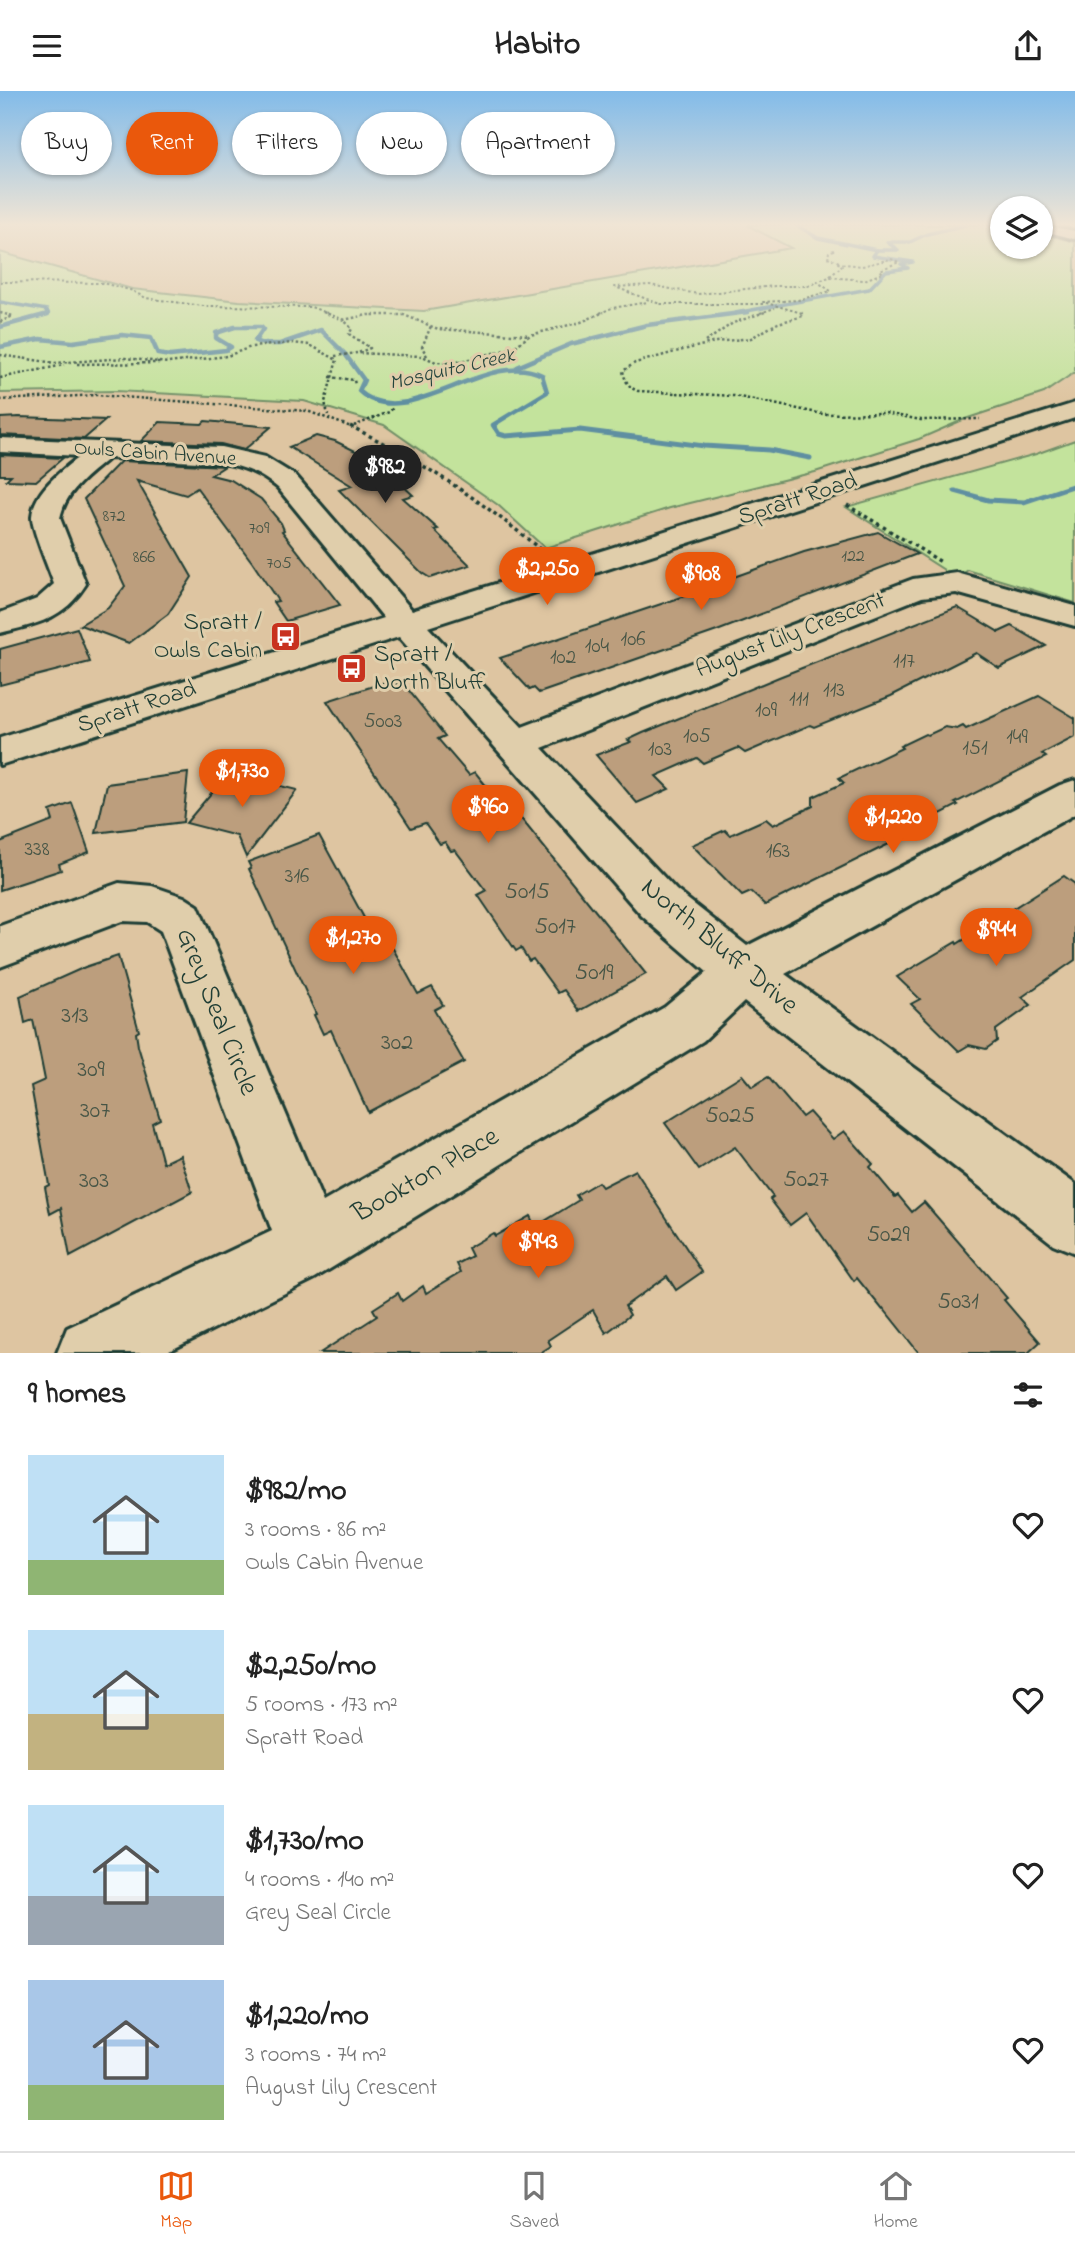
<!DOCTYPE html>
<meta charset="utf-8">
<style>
body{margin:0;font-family:"Indie Flower",sans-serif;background:#f6f6f6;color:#222;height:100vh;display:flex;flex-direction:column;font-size:26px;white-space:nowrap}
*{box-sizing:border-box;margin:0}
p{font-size:23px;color:#767676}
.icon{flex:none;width:38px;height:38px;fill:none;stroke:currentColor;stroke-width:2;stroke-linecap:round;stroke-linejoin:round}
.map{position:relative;height:1262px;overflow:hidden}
.sheet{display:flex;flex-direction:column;background:#fff;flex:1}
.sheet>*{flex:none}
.hud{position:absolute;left:21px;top:21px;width:700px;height:63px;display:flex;gap:14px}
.controls{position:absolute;left:990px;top:105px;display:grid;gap:14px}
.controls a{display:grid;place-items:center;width:63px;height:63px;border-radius:50%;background:#fff;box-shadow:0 2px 5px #0004;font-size:35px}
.price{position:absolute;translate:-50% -60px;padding:0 16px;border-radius:24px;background:#ea580c;color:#fff;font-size:23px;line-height:46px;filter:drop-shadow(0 2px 4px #0008)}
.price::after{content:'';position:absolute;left:50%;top:42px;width:21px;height:16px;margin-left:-10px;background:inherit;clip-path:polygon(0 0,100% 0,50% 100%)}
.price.active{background:#222;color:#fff}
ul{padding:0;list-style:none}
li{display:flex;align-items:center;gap:21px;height:175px;padding:0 28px}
li span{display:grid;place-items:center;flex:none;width:196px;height:140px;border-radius:0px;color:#555}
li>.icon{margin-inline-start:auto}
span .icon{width:84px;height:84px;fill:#fffc;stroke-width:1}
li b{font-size:30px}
h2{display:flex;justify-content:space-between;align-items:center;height:84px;padding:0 28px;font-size:30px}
.chip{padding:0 24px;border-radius:32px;background:#fff;box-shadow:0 2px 5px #0004;font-size:24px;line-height:63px}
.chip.active{background:#ea580c;color:#fff}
header{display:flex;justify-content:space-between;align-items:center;height:91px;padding:0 28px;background:#fff;font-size:32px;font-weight:800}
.tabs{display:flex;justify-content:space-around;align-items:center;height:98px;border-top:2px solid #e0e0e0;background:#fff;font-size:19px;color:#767676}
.tabs a{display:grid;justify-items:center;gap:4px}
.tabs .active{color:#ea580c}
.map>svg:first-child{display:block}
</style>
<header><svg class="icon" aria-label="menu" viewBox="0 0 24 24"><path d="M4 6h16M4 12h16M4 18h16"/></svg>Habito<svg class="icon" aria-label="share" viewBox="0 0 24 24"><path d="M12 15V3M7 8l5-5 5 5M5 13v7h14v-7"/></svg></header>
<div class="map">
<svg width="1075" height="1262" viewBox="0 0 1075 1262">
<rect width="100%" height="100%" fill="#dec5a1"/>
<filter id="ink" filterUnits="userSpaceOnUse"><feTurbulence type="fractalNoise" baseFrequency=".0143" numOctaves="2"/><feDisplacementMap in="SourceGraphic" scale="14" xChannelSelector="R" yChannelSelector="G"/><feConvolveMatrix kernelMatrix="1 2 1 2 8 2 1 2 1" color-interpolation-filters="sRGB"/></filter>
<g filter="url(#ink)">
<!-- green -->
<g fill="#c3e39c" stroke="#719068" stroke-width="2">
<polygon points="747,134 1003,134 1003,156 1041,156 1041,142 1075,151 1075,281 1044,302 965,328 919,348 815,381 670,417 545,457 498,414 384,334 304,310 116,300 0,302 0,161 132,198 239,210 424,220 791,157"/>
<polygon points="1075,349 1075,512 968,479 958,486 946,484 944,479 846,416 1036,363"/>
</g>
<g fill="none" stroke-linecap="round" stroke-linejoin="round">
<!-- stream-far2 -->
<g stroke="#5f8fa1" stroke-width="3.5">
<polyline points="796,134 818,147 877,159"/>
<polyline points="0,211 47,219 48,222"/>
<polyline points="735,222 869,198 886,180 908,177 901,173 913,171 873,165 877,159 898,159 887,151 910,151 927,143 966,134"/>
</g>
<!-- stream-far1 -->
<g stroke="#5f8fa1" stroke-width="4.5">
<polyline points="0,236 48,223 47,221"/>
<path d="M0 256 40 248 73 251 122 244 151 247 158 263 170 265 226 259 231 256 216 247V242L235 236H261L263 238 255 250 263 253H280L321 239 345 263 364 289 359 300C405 344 487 256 542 284L547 301 493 334 495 337"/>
<polyline points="517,276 571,253 647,234 748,221"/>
</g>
<!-- stream -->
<g stroke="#5f8fa1" stroke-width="5">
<polyline points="494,335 499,343 506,345 580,339 704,355 769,359 810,367"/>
<polyline points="955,400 988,409 1024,411 1075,394"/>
</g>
</g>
<!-- building -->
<g fill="#bc9e7d" stroke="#1f3d34" stroke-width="2">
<polygon points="0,327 19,326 106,329 84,348 0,344"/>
<polygon points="205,330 271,336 244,359 221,353 141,350 160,331 202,333"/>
<polygon points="316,345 335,350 376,370 413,404 403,407 438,438 434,439 470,474 430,487 422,482 339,399 352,395 289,356"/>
<polygon points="0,364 63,367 36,390 6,389 11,384 0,384"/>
<polygon points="121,370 225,375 211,384 231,389 261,408 281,432 284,439 282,440 340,514 286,530 273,511 278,510 252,471 197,397 186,404 137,390 192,486 168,523 129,552 80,534 108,517 125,495 84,408"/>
<polygon points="878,441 917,463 717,540 539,602 534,597 530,599 500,567 688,504 686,503 804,461"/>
<polygon points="957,516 999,541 1012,535 1046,555 999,577 976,562 891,605 814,636 810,634 745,662 738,657 703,672 697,667 656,685 669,698 637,712 596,664 631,651 628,649 643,642 779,586"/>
<polygon points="77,537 90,571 0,594 0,558"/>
<polygon points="386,591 389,595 402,591 445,645 438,648 469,684 475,681 500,712 507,710 646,883 579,920 564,899 558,902 533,868 529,870 521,857 516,860 478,804 486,800 455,759 451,760 445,751 440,753 425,732 411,737 327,610"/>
<polygon points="1039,605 1075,627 1075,646 1042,663 1046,666 955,712 958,714 890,749 893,751 765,814 751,801 742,805 692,754 725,739 730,744 766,728 773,734 813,715 813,706 844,692 839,687 902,657 900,655 925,643 928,644 945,636 957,638 963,635 966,638"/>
<polygon points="188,682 183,731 96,742 107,693"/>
<polygon points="228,682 297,699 246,766 237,745 186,732"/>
<polygon points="72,712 89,761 59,773 61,779 0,799 0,751 53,730 50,720"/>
<polygon points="319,744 375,847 385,843 418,903 432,896 443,914 434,919 464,971 368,1021 331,939 323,943 314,924 316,923 249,778 251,777 248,771"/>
<polygon points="1064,785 1075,793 1075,869 1022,906 1031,914 996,939 997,950 986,958 969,954 959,960 911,913 920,908 897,886 956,851 957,853"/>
<polygon points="118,865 139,940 136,942 138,955 160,1028 152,1032 163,1072 180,1064 192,1101 70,1166 61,1117 50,1123 45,1096 49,1094 31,995 45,989 33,929 25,932 20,905 85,876"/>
<polygon points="742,984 752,996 768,986 802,1026 809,1021 833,1048 844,1040 873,1073 870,1076 895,1106 898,1104 912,1121 924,1111 1007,1207 1004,1209 1040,1251 1028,1262 919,1262 883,1217 882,1218 857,1187 854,1190 806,1122 790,1134 770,1108 773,1106 735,1056 699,1079 665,1032"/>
<polygon points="635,1079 702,1181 676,1199 667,1185 625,1215 630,1224 606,1242 593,1219 548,1249 551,1255 540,1262 320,1262 377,1225 373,1218 398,1202 402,1210 423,1195 426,1202 461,1181 457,1173 472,1165 468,1157 493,1142 495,1145 530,1125 535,1136 579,1109 576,1104 598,1091 602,1096"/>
</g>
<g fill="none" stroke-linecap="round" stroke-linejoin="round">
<defs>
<path id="minor" d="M1075 312V327L428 536 522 636 913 488 957 482 1075 515V535L956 502 922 506 542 657 676 799 747 855 1060 694 1075 689V723L785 883 1075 1093V1162L1053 1153 744 911 703 950 315 1187 165 1262H57L67 1237 272 1140 161 840 147 831 122 830 0 876V835L119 792 152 795 184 806 198 815 323 1111 665 916 707 881 642 825 399 546 0 674V647L384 527 278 397C260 382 243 375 221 372L109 367C89 384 66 399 60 427L86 493C64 528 37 533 0 542V522L37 508 54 493C49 478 31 437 32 425 34 400 62 379 80 365L0 361V347L221 356 265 366 296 385 412 519Z"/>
<polygon id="major" points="1041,134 1075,140 1075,148 1041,139"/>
</defs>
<!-- minor casing -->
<use href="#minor" stroke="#1f3d34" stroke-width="6"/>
<!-- major casing -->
<use href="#major" stroke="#1f3d34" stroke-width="6"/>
<!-- path-far2 -->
<g stroke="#1f3d34" stroke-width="2" stroke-dasharray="2.5 2.5" stroke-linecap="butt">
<polyline points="834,159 829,161 828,166 839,171"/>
<polygon points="891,168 899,171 880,179 883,182 864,189 829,186 842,175 838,172 862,175"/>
<polyline points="0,191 102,192 130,199 146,207 203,215 311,216 327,222"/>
<polyline points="763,213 660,213 615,196 650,194 698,203 775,195 808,195 829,186"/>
<polyline points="600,222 612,217 648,211"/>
<polyline points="760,222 775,217"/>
<polyline points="802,222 763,211 798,209 831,200 819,192"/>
</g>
<!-- path-far1 -->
<g stroke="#1f3d34" stroke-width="2.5" stroke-dasharray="2.5 2.5" stroke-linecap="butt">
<polyline points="323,221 344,229 352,238 349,243 370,257 358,262 422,265 436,271 453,272 513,257 530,244 581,231 604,221"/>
<path d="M801 221 803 225 778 232 751 247 716 251 679 260 635 272 623 280C625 290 629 297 638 300L734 305 823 323 885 322 921 329 980 328"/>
<polyline points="0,222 13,225 0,231"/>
<polyline points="343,229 368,224 404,224 438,238 529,244"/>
<polyline points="705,251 733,232 765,221"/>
<polyline points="0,264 55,272 125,267 168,272 227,265 251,256 293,252 310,254 337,269 325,311 328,324"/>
<polyline points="335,265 357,262"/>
<polyline points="427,265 422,256 431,235"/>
<polyline points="77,273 162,272"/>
<polyline points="330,286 354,289 355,294"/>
<polyline points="0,287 64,274"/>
<polyline points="0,309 97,304 307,320 354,337"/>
<polyline points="354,335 389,321 394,316"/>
</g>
<!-- path -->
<g stroke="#1f3d34" stroke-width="3.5" stroke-dasharray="3.5 3.5" stroke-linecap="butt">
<path d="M350 335C419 369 483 410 542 460"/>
<polyline points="847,414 941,471"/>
</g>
<!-- minor -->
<use href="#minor" fill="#e0ceab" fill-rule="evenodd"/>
<!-- major -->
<use href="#major" fill="#e0ceab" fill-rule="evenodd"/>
</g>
</g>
<!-- sky -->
<linearGradient id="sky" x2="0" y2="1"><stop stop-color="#82bbe9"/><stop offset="0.43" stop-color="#f0e5d5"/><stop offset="1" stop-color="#f0e5d5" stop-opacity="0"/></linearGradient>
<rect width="1075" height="310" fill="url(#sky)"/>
<!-- icons -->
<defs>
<symbol id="bus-square" viewBox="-11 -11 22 22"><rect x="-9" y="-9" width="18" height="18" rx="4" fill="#c8321e" stroke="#e0ceab"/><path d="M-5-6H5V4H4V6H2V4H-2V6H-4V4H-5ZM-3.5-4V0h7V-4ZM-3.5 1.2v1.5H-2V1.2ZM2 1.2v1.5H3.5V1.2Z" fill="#fff"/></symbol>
</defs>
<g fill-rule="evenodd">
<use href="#bus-square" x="268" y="528" width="35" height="35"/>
<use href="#bus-square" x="334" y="560" width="35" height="35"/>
</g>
<g text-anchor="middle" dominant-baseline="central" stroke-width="6" stroke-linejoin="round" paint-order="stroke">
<!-- far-number labels -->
<g font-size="18" fill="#465546">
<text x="114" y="426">872</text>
<text x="259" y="438">709</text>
<text x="853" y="466">122</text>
<text x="144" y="467">866</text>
<text x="279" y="473">705</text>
</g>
<!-- far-water labels -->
<g font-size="21" font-style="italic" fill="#24443d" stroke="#e0ceab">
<text transform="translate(452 279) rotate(-13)">Mosquito Creek</text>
</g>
<!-- far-street labels -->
<g font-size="21" fill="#1f3d34" stroke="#e0ceab">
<text transform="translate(155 363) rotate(4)">Owls Cabin Avenue</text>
</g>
<!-- number labels -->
<g font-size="21" fill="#465546">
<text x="633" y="549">106</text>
<text x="597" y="556">104</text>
<text x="563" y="567">102</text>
<text x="904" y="571">117</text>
<text x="834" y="600">113</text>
<text x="799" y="609">111</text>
<text x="766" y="620">109</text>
<text x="383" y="631">5003</text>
<text x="697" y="646">105</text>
<text x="1017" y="647">149</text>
<text x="975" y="658">151</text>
<text x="660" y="659">103</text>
<text x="37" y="759">338</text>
<text x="778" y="761">163</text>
<text x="297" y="786">316</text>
</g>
<!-- street labels -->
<g font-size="24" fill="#1f3d34" stroke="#e0ceab">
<text transform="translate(798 409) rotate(-18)">Spratt Road</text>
<text transform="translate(791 545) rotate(-21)">August Lily Crescent</text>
<text transform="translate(137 617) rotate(-18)">Spratt Road</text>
</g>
<!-- poi labels -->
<g font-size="24" fill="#1f3d34" stroke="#e0ceab" text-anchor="end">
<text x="262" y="532">Spratt /<tspan x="262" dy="28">Owls Cabin</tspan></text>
<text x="374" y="564" text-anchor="start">Spratt /<tspan x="374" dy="28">North Bluff</tspan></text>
</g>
<!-- near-number labels -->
<g font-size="24" fill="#465546">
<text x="527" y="801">5015</text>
<text x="555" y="836">5017</text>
<text x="594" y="882">5019</text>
<text x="75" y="925">313</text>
<text x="397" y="952">302</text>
<text x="91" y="979">309</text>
<text x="95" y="1020">307</text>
<text x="730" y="1025">5025</text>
<text x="806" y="1089">5027</text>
<text x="94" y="1090">303</text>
<text x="888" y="1144">5029</text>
<text x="958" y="1211">5031</text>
</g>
<!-- near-street labels -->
<g font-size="28" fill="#1f3d34" stroke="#e0ceab">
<text transform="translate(719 856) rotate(40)">North Bluff Drive</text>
<text transform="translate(216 921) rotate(68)">Grey Seal Circle</text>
<text transform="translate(426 1085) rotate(-30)">Bookton Place</text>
</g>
</g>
</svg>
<div class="controls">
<a><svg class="icon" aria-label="layers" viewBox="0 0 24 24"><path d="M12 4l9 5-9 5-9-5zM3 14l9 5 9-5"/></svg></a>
</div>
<b class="price active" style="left:385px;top:414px">$982</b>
<b class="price" style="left:547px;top:516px">$2,250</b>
<b class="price" style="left:701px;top:521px">$908</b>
<b class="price" style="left:242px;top:718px">$1,730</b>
<b class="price" style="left:488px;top:754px">$960</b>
<b class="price" style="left:893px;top:764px">$1,220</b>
<b class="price" style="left:996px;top:877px">$944</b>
<b class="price" style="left:353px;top:885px">$1,270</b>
<b class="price" style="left:538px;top:1189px">$943</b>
<div class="hud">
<a class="chip">Buy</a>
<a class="chip active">Rent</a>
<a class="chip">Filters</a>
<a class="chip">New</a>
<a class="chip">Apartment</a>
</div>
</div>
<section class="sheet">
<h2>9 homes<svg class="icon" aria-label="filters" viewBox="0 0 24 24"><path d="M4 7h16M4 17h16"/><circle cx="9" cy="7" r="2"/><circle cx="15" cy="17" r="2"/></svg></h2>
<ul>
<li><span style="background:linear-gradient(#bfe0f5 75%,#8fb573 0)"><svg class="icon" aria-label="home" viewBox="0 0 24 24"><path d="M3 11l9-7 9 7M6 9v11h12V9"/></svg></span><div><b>$982/mo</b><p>3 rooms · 86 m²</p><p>Owls Cabin Avenue</p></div><svg class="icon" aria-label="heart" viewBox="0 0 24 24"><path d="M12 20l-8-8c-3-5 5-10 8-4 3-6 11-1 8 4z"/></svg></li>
<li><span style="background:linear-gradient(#bfe0f5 60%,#c2b280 0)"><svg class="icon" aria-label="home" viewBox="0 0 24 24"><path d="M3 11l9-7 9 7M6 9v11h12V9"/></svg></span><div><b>$2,250/mo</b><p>5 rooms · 173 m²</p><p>Spratt Road</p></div><svg class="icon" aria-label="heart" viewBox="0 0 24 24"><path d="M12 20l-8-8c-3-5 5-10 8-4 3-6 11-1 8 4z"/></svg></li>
<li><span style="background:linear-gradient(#bfe0f5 65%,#9aa5b1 0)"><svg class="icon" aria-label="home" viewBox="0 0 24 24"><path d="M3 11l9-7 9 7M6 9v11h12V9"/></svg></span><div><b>$1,730/mo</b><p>4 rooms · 140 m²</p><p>Grey Seal Circle</p></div><svg class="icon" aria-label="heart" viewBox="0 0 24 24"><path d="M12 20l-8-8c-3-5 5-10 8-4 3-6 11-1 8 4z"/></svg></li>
<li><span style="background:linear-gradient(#a9c7e8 75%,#8fb573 0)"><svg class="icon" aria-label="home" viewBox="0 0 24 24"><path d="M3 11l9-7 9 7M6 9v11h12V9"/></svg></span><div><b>$1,220/mo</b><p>3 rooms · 74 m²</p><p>August Lily Crescent</p></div><svg class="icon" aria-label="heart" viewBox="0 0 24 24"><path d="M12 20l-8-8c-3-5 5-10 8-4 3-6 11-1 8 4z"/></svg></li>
</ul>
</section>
<nav class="tabs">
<a class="active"><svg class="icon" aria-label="map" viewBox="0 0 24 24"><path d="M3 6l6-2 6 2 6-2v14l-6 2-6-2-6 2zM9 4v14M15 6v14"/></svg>Map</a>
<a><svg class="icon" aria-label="saved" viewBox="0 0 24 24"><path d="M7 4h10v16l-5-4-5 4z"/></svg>Saved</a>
<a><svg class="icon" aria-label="home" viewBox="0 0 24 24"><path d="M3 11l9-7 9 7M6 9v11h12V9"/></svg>Home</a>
</nav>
